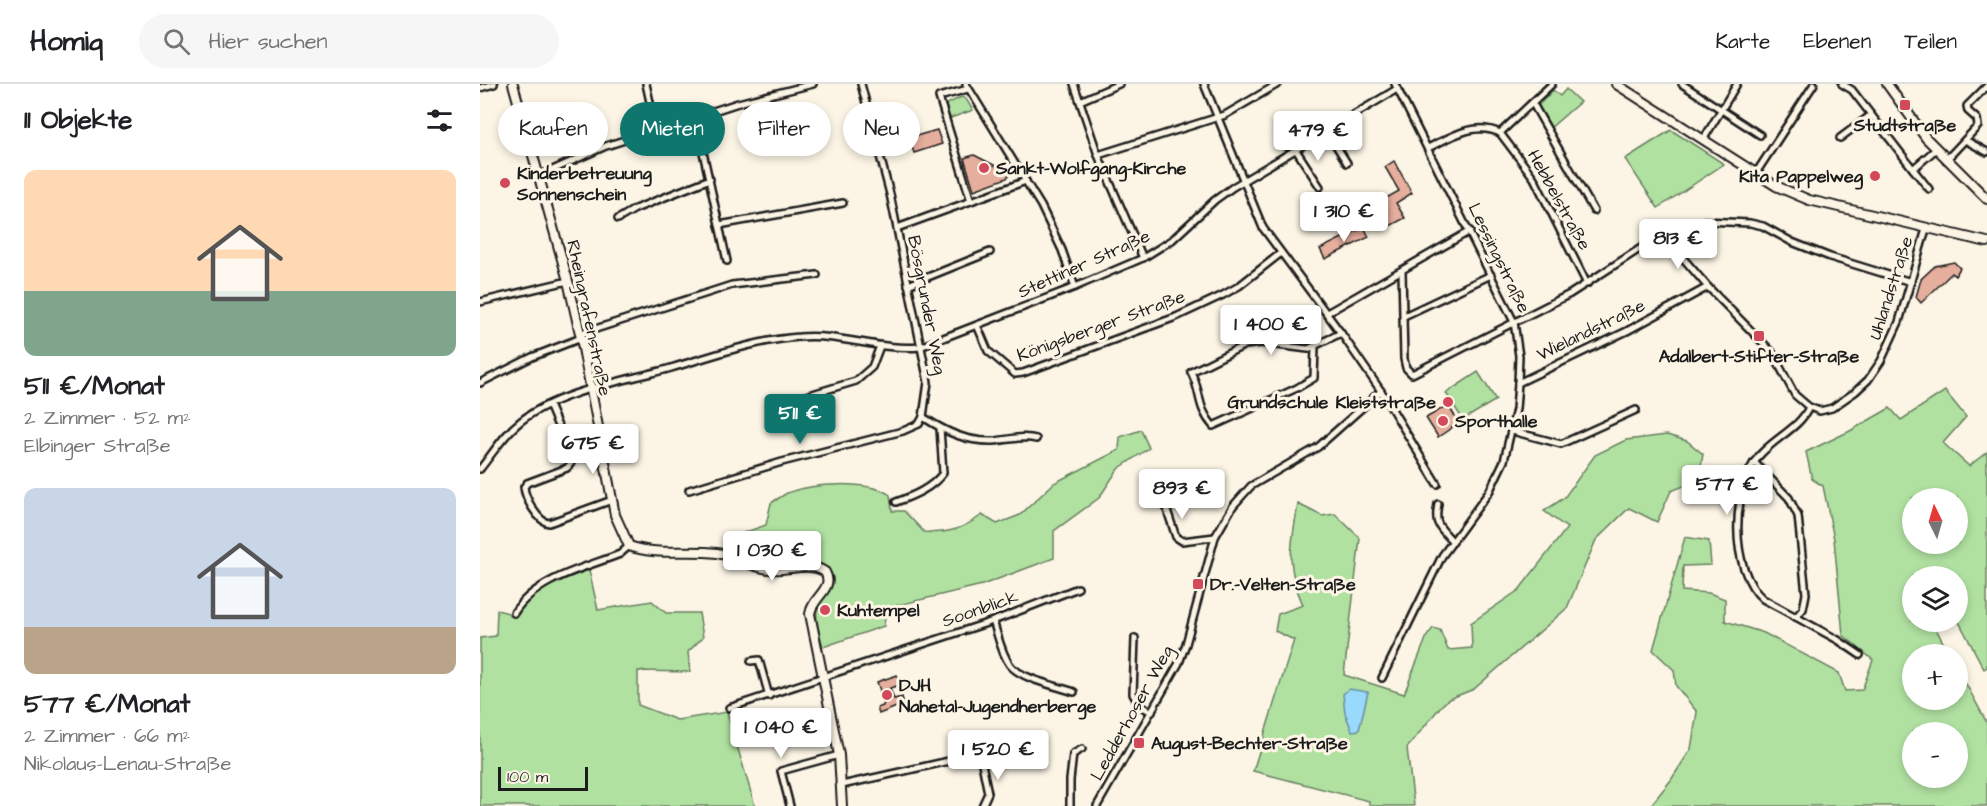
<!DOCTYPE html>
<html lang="de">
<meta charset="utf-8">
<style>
body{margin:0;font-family:"Architects Daughter",sans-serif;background:#f6f6f6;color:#202124;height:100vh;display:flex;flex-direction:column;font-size:22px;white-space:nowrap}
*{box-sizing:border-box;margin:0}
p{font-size:20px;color:#757577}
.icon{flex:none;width:33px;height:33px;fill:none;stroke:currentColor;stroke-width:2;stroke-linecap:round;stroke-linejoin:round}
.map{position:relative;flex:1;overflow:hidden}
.drawer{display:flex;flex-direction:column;background:#fff;width:480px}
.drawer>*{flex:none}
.top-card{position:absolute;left:18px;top:18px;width:570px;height:54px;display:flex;gap:12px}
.needle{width:39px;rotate:355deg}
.fabs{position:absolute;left:1422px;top:404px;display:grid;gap:12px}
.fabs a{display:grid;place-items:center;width:66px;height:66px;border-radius:50%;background:#fff;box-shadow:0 3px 9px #0003;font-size:30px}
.scale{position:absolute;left:18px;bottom:15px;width:90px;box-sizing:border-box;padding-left:6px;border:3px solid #1c1c1c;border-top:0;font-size:16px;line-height:21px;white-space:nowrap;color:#1c1c1c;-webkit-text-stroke:4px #fcf5e5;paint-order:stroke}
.price{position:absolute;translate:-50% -51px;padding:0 14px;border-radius:6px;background:#fff;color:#222;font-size:20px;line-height:39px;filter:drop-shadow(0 2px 3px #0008)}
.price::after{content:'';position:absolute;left:50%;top:36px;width:18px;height:14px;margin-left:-9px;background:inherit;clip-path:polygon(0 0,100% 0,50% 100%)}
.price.selected{background:#0f766e;color:#fff}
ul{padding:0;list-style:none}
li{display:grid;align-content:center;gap:12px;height:318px;padding:0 24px}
li span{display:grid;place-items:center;height:186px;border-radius:12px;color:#555}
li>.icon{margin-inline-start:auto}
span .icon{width:108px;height:108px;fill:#fffc;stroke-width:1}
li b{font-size:26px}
h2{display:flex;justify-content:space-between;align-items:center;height:72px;padding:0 24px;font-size:26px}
.chip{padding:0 21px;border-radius:27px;background:#fff;box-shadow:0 3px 9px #0003;font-size:21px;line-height:54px}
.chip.selected{background:#0f766e;color:#fff}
header{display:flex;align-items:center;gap:36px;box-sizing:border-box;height:84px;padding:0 30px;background:#fff;border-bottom:2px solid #e0e0e0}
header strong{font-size:28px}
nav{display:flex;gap:33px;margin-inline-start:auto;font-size:21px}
.search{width:420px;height:54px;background:#f6f6f6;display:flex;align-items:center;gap:15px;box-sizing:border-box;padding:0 21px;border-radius:33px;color:#757577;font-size:22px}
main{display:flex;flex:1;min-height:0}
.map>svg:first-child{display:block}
</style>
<header>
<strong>Homiq</strong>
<div class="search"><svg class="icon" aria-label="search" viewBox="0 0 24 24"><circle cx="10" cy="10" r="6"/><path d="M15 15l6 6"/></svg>Hier suchen</div>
<nav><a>Karte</a><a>Ebenen</a><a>Teilen</a></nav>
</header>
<main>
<section class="drawer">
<h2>11 Objekte<svg class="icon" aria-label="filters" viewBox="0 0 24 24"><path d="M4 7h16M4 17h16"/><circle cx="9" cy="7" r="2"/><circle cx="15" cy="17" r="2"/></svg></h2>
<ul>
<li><span style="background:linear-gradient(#ffd9b3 65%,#7fa58c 0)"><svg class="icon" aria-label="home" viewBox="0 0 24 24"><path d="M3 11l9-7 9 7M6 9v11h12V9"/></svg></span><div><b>511 €/Monat</b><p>2 Zimmer · 52 m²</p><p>Elbinger Straße</p></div></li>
<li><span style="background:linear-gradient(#c9d6e8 75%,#b9a48a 0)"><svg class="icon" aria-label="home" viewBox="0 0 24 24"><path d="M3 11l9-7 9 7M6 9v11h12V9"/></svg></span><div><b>577 €/Monat</b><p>2 Zimmer · 66 m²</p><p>Nikolaus-Lenau-Straße</p></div></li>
</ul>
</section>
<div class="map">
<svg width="1507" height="722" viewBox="0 0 1507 722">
<rect width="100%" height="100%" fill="#fcf5e5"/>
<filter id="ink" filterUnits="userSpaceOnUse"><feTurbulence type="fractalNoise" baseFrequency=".0167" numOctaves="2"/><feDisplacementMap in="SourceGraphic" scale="12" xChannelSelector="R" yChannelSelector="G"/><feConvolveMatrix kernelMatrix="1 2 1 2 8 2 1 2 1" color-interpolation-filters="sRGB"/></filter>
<g filter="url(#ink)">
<!-- green -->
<g fill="#b0e1a1" stroke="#667e5e" stroke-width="1.5" fill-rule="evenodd">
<polygon points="1086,5 1100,18 1069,45 1057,23 1073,6 1080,12"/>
<polygon points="481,13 486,15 493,26 468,35 465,24 467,20"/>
<polygon points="1191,46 1244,80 1178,124 1145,75"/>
<polygon points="998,288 1016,316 983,336 966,309"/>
<path d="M1465 307 1486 333 1463 359 1489 382 1507 368V583L1504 585 1478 536V492H1432V537H1452L1469 570H1432V615H1478V585L1507 639V722H1170L1191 696 1211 665 1217 628 1196 602 1194 586 1173 566 1205 453 1229 457 1231 481 1203 482 1202 507 1229 509 1245 515V537L1284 549 1359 589 1365 607 1382 606 1393 576 1363 551 1354 455 1343 402 1332 395 1326 368 1370 347 1410 324 1421 336ZM1432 414H1478V459H1432ZM1432 648H1478V693H1432Z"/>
<path d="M661 346 669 364 638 385 619 414 574 447V474L502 501 406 524 404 542 343 563C340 551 335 538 337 526 339 513 363 502 349 486 334 469 308 481 288 479 276 477 264 469 254 464L263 449 286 441 291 419C296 416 302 412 307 409 332 399 388 396 410 411L412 427H424L444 448C467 450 483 445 502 431L517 440 540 431 574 399 639 366 640 353Z"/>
<path d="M1187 351 1207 357 1223 370 1219 396 1191 407 1177 438 1149 424 1116 456 1087 524 994 605 969 615 961 622 927 664 934 722H889V717L773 687 814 556 795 547 798 530 823 521C805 479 811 463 818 420L842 432 855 430 880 454 864 591 924 610 947 552 953 544 960 546 968 566 992 564 991 539 1039 506 1087 444 1064 427 1084 414 1115 371 1146 356Z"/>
<path d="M109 486 118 526 172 517 186 529H219L223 553 208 568 210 588 158 587V621L197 636 247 628 275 722H0V554L16 552 17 526 36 531C51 504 81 496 109 486Z"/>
</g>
<!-- water -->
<polygon fill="#99d9fb" stroke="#678da2" stroke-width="1.5" points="869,605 888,608 879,646 872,647 865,629 863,610"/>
<!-- building -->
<g fill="#e6ae9d" stroke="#1c1c1c" stroke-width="1.5">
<polygon points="457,46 462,60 434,69 429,54"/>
<polygon points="494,71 530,89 527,94 494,106 484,74"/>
<polygon points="914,77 932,109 916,119 925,134 908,143 901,129 897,131 892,122 919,107 905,83"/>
<polygon points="884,143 889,153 845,175 840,165"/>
<polygon points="1474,178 1480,184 1477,189 1475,192 1472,189 1441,219 1436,213 1441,195 1455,182"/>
<polygon points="968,321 979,339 958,353 946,334"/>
<polygon points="417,591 420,601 410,604 414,615 422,613 424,620 399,630 397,624 403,622 404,618 397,598"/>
</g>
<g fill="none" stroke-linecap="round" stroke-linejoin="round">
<defs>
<g id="street">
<polyline points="166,0 176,45"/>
<polyline points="381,0 410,110 448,298 443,333"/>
<polyline points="486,0 561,122 582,166 595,203"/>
<polyline points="594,0 618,71 663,174"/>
<polyline points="724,0 783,144 861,249 901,307 957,400"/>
<polyline points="1202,0 1280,51"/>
<polyline points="1362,0 1372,6 1433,85 1456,65"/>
<polyline points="0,4 14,0"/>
<polyline points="488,5 459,13 491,117"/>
<polyline points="600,17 639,0"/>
<polyline points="1053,20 1114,127"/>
<polyline points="215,32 247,177"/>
<polyline points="847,47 867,79"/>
<polyline points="1020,49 1054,94 1107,200"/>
<polyline points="1360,54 1391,31"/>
<polyline points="1223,56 1257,0"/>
<polyline points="1485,56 1507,68"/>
<path d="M948 64C971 53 994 37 1020 49L1072 0"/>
<polyline points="816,66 840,103"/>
<polyline points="618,71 745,31 798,0"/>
<polyline points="1466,76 1498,42 1497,35 1488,27 1487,22 1507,2"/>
<polyline points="1433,85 1449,105"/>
<polyline points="1276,89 1334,0"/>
<polyline points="59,92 126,62 258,19 333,0"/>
<polyline points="138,135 155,125 230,95"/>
<polyline points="1225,137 1270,139 1283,142 1312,158 1350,173 1431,198"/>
<polyline points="239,141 363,119"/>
<polyline points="417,144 546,97"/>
<polyline points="922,187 924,275 926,284 932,290 1090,210 1178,153 1184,152 1228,203 1292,268 1315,311 1329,323 1340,327 1352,324 1375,308 1388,296 1401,277 1419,238 1446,145"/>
<polyline points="428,201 510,168"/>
<polyline points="0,218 88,197"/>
<polyline points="847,229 990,147"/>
<polyline points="924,232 1011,191"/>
<polyline points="497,241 508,267 535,290 543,289 696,233 743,211 759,202 801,169"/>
<polyline points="100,250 252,201 337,191"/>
<path d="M835 263 834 294 817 304 733 342C716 322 722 309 711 288L765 261 781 259 828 265 861 249"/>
<polyline points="0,299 52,273 101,254"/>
<polyline points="1038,299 1147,247 1228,203"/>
<path d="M69 321 91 373V379L87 384 47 399 44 403C45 414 58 438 69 439L132 416"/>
<polyline points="302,323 309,317 376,297 392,283 400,262"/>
<path d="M1329 323C1320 344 1294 354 1279 372 1251 404 1249 486 1283 515L1358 556 1380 571"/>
<path d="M443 333C466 348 486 358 514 357 528 356 543 351 556 355"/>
<polyline points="1032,347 1081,360 1156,326"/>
<polyline points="1274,378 1309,414 1318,432 1326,510 1323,525 1316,533"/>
<path d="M0 385C13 369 24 350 41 337 79 307 145 297 191 284 232 272 276 256 319 253 360 249 399 267 440 263L595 203 663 174 692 156 735 116 753 103 917 5"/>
<polyline points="679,402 696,453 702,457 735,453"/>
<polyline points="209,406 302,378 423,347 439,340 443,333"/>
<path d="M416 418C433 412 452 404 463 389L460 344"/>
<path d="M958 420C954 441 959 442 973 458"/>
<path d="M34 529C55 495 104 484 140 470L149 462"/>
<path d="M513 537C518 551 521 569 530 581 541 595 577 602 594 608"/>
<polyline points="655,554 653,610 659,621 672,628"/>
<polyline points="271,577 279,576 289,612"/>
<polyline points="902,594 962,472 1009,408 1024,377 1036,325 1038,299 1039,272 1034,238 915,0"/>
<polyline points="249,624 513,537 598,504"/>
<polyline points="500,670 508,709 502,722"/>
<polyline points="362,701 500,670 514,658"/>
<polyline points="310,722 301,687 359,671"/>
<polyline points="590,722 590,696 593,670 602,665"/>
<polyline points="617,722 699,579 706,560 735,453 753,422 771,402 838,363 901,307"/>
</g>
<g id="secondary">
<path d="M33 0 88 197 101 254 135 431 149 462C177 472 209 465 237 469 256 472 272 484 290 485 308 487 329 477 345 488 355 505 332 513 330 530L359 671 362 722"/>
<polyline points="1136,0 1296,102 1329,116 1507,158"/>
<polyline points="1407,0 1446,54 1507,115"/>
</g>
</defs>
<!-- street casing -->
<use href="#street" stroke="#1c1c1c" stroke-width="10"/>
<!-- secondary casing -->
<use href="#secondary" stroke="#1c1c1c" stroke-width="12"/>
<!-- street -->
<use href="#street" stroke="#fcf5e5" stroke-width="5"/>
<!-- secondary -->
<use href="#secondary" stroke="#fcf5e5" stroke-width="8"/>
</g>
</g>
<!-- markers -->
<g fill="#d1495b" stroke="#fcf5e5" stroke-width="2">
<rect x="1419" y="15" width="12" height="12" rx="3"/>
<circle cx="504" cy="84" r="6"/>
<circle cx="1395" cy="92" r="6"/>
<circle cx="25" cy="99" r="6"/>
<rect x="1273" y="246" width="12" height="12" rx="3"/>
<circle cx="968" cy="318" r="6"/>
<circle cx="963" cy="337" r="6"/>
<rect x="712" y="494" width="12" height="12" rx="3"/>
<circle cx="345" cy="526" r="6"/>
<circle cx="407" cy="611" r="6"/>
<rect x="653" y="653" width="12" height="12" rx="3"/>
</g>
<g text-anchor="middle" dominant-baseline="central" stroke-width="6" stroke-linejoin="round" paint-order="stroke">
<!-- poi labels -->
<g font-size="18" font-weight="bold" fill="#1c1c1c" stroke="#fcf5e5" text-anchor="start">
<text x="1425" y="41" text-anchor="middle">Studtstraße</text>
<text x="516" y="84">Sankt-Wolfgang-Kirche</text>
<text x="37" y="89">Kinderbetreuung<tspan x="37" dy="21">Sonnenschein</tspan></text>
<text x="1383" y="92" text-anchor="end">Kita Pappelweg</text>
<text x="1279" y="272" text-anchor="middle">Adalbert-Stifter-Straße</text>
<text x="956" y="318" text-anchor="end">Grundschule Kleiststraße</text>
<text x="975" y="337">Sporthalle</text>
<text x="730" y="500">Dr.-Velten-Straße</text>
<text x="357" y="526">Kuhtempel</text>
<text x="419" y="601">DJH<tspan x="419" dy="21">Nahetal-Jugendherberge</tspan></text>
<text x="671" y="659">August-Bechter-Straße</text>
</g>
<!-- street labels -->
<g font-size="18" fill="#1c1c1c" stroke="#fcf5e5">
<text transform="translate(1079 116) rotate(61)">Hebbelstraße</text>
<text transform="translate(1019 174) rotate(64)">Lessingstraße</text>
<text transform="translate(604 180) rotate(-24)">Stettiner Straße</text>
<text transform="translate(1411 204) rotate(-72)">Uhlandstraße</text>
<text transform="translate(447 221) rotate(79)">Bösgrunder Weg</text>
<text transform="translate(109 234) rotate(78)">Rheingrafenstraße</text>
<text transform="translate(621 242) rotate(-20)">Königsberger Straße</text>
<text transform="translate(1111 246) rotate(-26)">Wielandstraße</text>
<text transform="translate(500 525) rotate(-19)">Soonblick</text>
<text transform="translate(652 629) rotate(-61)">Ledderhoser Weg</text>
</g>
</g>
</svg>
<div class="fabs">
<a><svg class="needle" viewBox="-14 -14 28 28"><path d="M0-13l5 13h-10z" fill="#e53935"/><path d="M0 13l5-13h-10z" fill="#757577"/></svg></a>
<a><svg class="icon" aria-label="layers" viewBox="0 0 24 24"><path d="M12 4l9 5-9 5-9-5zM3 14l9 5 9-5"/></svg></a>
<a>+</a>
<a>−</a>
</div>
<div class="scale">100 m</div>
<b class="price" style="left:838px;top:78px">479 €</b>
<b class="price" style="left:864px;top:159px">1 310 €</b>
<b class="price" style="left:1198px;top:186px">813 €</b>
<b class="price" style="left:791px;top:272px">1 400 €</b>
<b class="price selected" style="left:320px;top:361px">511 €</b>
<b class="price" style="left:113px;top:391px">675 €</b>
<b class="price" style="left:1247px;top:432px">577 €</b>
<b class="price" style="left:702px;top:436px">893 €</b>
<b class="price" style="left:292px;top:498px">1 030 €</b>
<b class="price" style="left:301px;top:675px">1 040 €</b>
<b class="price" style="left:518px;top:697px">1 520 €</b>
<div class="top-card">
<a class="chip">Kaufen</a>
<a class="chip selected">Mieten</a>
<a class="chip">Filter</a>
<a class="chip">Neu</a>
</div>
</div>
</main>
